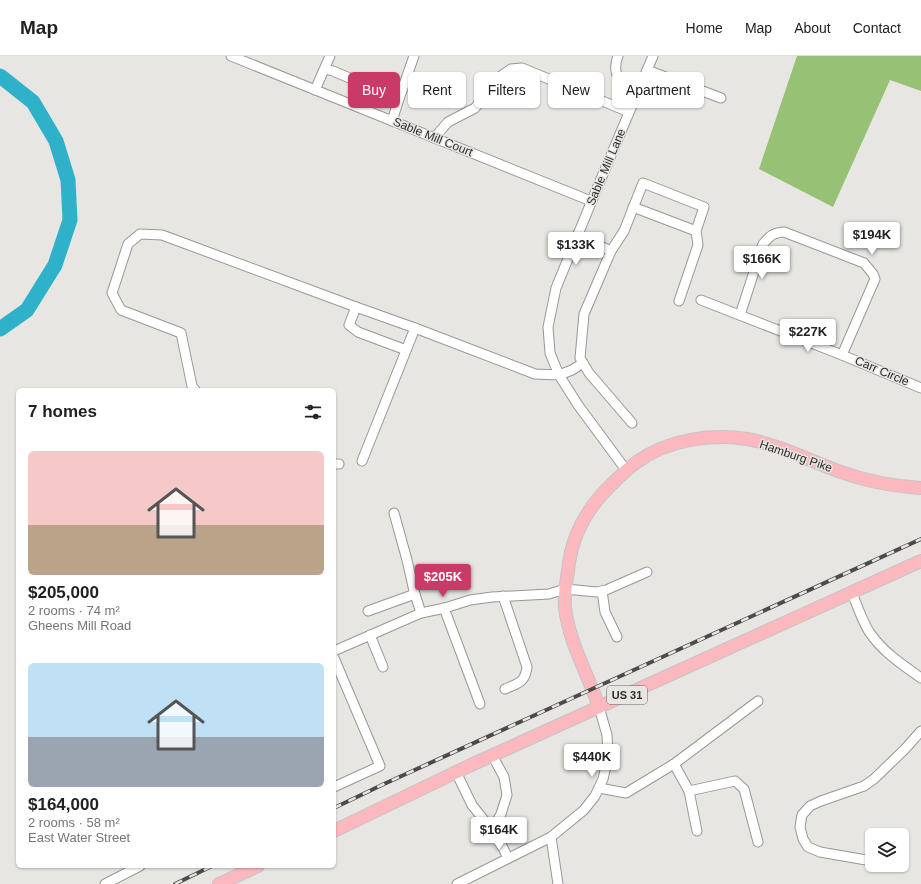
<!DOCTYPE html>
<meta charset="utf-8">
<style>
body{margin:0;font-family:Arial,sans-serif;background:#f6f6f6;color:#202124;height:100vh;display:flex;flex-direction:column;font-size:15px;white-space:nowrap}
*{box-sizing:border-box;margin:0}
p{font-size:13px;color:#757577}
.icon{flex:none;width:22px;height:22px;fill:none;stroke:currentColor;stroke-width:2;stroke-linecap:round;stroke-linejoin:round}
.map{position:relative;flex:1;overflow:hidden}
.sheet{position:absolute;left:16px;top:332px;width:320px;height:480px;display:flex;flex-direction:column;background:#fff;border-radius:6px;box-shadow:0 1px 3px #0004}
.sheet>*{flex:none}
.hud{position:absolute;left:348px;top:16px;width:380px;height:36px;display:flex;gap:8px}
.tools{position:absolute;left:865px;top:772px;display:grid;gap:8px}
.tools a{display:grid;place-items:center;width:44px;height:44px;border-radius:6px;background:#fff;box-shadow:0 1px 3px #0004;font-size:20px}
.price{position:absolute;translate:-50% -34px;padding:0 9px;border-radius:4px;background:#fff;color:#222;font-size:13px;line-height:26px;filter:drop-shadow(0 1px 2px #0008)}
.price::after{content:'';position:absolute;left:50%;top:24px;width:12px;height:9px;margin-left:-6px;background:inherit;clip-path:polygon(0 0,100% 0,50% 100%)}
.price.selected{background:#c93b66;color:#fff}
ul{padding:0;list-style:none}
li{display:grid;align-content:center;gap:8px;height:212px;padding:0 12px}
li span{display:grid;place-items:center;height:124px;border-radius:6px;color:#555}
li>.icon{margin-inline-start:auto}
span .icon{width:72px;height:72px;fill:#fffc;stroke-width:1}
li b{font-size:17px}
h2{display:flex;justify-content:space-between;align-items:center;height:48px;padding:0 12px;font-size:17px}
.tag{padding:0 14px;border-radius:6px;background:#fff;box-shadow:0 1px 3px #0004;font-size:14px;line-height:36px}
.tag.selected{background:#c93b66;color:#fff}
header{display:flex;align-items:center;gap:24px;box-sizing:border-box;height:56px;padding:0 20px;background:#fff;border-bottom:1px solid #e0e0e0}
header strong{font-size:19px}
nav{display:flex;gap:22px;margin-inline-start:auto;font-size:14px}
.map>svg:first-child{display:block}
</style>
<header>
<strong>Map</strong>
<nav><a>Home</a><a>Map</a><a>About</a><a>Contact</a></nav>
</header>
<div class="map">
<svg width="921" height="828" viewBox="0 0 921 828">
<rect width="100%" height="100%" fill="#e7e6e3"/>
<!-- forest -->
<polygon fill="#97c174" points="797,0 921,0 921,35 890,24 833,151 759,113"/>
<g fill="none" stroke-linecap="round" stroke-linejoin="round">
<!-- river -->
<polyline stroke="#30b1ca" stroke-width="15" points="0,20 33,46 56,85 68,124 70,164 55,209 27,254 0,273"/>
<defs>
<g id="minor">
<polyline points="231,0 591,145"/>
<path d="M618 0C615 7 614 19 621 25 625 28 634 31 639 34"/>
<polyline points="325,13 333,15 399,43 392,65"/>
<polyline points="647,14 721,42"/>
<polyline points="315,34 330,0"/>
<polyline points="399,43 414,0"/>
<polyline points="434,82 448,66 475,52 498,22 511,13 522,12 629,56"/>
<polyline points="633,151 696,175"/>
<polyline points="577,179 611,195"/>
<polyline points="701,244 842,299 921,332"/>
<path d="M740 259 763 188C770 180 772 177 784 176L864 207 873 218 875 223 842 299"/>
<polyline points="406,294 358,276 349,269 356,251 415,272 535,318 559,319 572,314 583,307"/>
<polyline points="195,334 192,330 181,277 121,254 112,237 128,188 140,178 162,179 356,251"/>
<polyline points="632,367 589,317 580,302 584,258 611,195 624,175 643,127 704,151 696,175 698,189 679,245"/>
<polyline points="362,405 415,272"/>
<polyline points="334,408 339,408"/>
<polyline points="626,414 578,349 559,319 550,297 548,271 556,232 595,137 653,0"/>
<polyline points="394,457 407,504 414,535 421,557"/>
<polyline points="602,535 605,556 617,581"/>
<path d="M852 537C857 549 863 567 870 577 883 596 903 609 921 622"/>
<path d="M503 540 527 611C525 627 518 627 505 633"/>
<polyline points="444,552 480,648"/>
<polyline points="368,555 415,538"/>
<polyline points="370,579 383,611"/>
<polyline points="334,595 421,557 445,552 470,544 492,541 549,538 565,533 597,536 606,534 647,516"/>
<polyline points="334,602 380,710 334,731"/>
<polyline points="674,708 758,645"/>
<polyline points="456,716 472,749 498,782 508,802"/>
<polyline points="599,732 626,737 674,708 689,735 735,725 744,733 758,786"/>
<polyline points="689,735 697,775"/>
<polyline points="492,774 501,758 507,739 504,721 492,699"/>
<polyline points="551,781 558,828"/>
<polyline points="872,805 820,796 808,791 803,783 800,771 802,759 810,750 821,745 864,730 874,723 905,693 921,675"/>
<polyline points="105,828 140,810"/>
<polyline points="457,828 551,781 584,754 595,740 603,723 608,701 607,679 599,651"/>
</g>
<g id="major">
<path d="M599 651C588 618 569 587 565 551 564 539 566 527 568 515 569 503 572 491 576 480 584 460 597 442 612 428 620 420 628 412 637 406 667 384 711 377 747 383 780 389 810 405 841 416 868 426 893 430 921 432"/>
<polyline points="334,775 471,709 921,505"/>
<polyline points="219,828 258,810"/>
</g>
</defs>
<!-- minor casing -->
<use href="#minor" stroke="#989794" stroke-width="11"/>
<!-- major casing -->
<use href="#major" stroke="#c4c4c4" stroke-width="14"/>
<!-- minor -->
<use href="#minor" stroke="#fff" stroke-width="9"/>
<!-- major -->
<use href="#major" stroke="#fbb9bf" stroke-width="12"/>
<defs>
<g id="rail">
<polyline points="334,752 384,728 921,483"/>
<polyline points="175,828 212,810"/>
</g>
</defs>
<!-- rail casing -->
<use href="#rail" stroke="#4b4b49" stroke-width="4"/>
<!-- rail -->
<use href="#rail" stroke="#e7e6e3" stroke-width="2.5" stroke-dasharray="8" stroke-linecap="butt"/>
</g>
<g text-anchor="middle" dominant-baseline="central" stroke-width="3" stroke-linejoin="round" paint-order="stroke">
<!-- shield labels -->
<rect fill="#e7e6e3" stroke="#656462" stroke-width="1" x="607" y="630" width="40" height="18" rx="3"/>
<g font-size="11" font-weight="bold" fill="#2d2d2b">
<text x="627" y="639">US 31</text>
</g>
<!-- street labels -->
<g font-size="12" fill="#2d2d2b" stroke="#e7e6e3">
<text transform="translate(433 81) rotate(22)">Sable Mill Court</text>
<text transform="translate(606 111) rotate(-67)">Sable Mill Lane</text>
<text transform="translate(882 315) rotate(23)">Carr Circle</text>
<text transform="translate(796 400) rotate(19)">Hamburg Pike</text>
</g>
</g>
</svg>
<div class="tools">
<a><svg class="icon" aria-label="layers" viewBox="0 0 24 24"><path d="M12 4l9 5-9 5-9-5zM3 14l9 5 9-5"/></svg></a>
</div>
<b class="price" style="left:872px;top:200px">$194K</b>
<b class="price" style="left:576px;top:210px">$133K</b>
<b class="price" style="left:762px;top:224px">$166K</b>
<b class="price" style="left:808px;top:297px">$227K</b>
<b class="price selected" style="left:443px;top:542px">$205K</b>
<b class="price" style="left:592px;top:722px">$440K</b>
<b class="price" style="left:499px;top:795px">$164K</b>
<div class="hud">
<a class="tag selected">Buy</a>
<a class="tag">Rent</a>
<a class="tag">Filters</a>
<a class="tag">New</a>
<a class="tag">Apartment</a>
</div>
<section class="sheet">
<h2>7 homes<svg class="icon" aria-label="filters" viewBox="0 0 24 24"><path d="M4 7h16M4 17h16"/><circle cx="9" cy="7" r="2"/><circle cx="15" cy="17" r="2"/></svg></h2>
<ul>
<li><span style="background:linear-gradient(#f6c9c9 60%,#b9a48a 0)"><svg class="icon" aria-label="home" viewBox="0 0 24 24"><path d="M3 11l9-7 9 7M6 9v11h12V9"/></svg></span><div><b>$205,000</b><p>2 rooms · 74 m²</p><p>Gheens Mill Road</p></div></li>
<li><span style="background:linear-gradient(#bfe0f5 60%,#9aa5b1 0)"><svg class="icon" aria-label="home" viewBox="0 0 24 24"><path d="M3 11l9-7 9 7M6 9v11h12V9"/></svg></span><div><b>$164,000</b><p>2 rooms · 58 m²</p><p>East Water Street</p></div></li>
</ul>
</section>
</div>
